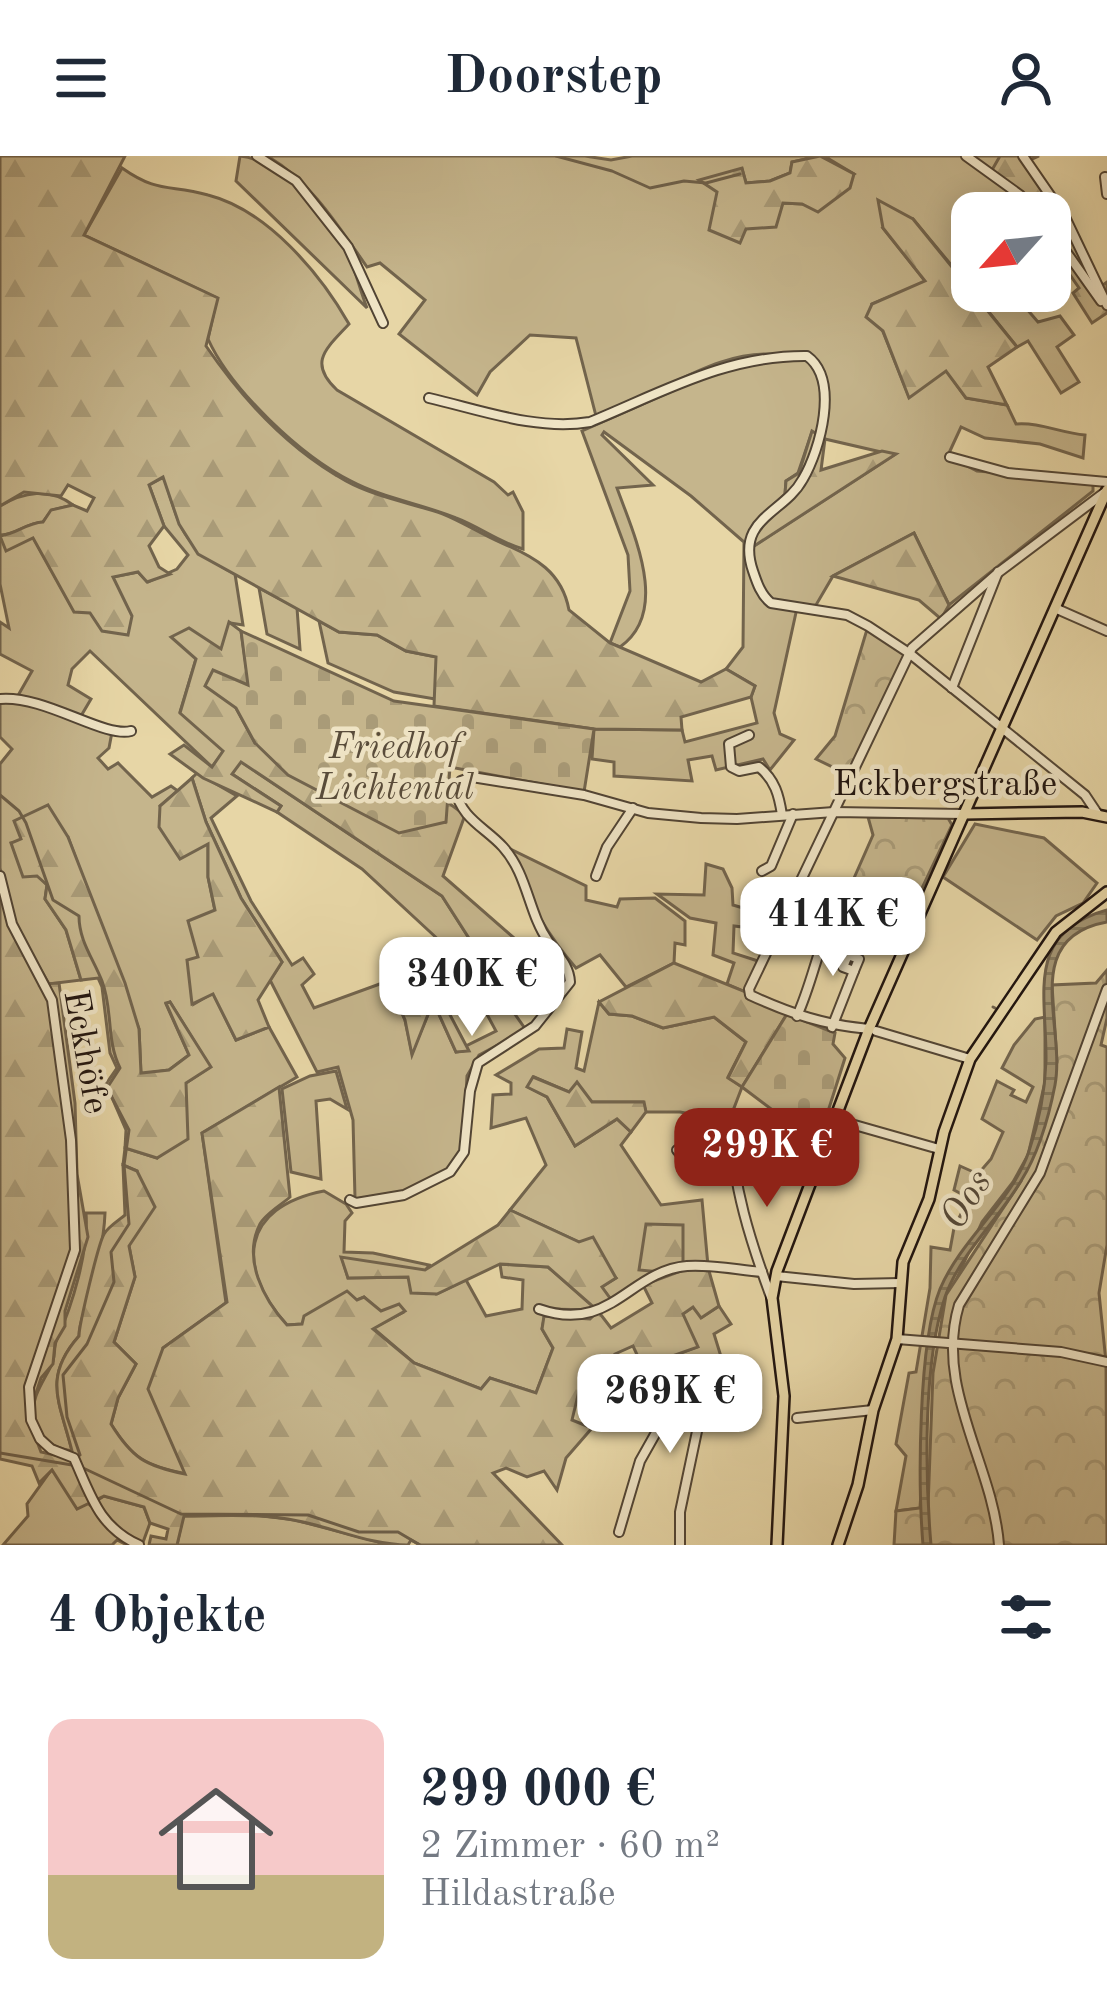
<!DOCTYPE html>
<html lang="de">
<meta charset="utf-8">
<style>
body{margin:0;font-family:"Old Standard TT",serif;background:#f2f2f3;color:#1f2937;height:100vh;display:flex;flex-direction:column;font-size:45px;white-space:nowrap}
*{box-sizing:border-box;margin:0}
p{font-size:39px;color:#747a83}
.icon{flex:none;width:66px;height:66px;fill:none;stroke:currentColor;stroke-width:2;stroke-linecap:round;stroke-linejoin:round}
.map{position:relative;height:1389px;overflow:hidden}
.sheet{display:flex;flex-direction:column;background:#fff;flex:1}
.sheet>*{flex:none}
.needle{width:78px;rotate:243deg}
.tools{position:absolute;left:951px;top:36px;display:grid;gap:24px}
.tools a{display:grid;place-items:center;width:120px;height:120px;border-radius:24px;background:#fff;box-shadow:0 6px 30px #0003;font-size:60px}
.price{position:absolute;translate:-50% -102px;padding:0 27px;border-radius:24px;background:#fff;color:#222;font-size:39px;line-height:78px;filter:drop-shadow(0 3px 6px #0008)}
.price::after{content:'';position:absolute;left:50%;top:72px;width:36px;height:27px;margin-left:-18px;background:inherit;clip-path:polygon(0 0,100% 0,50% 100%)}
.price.on{background:#8f2418;color:#fff}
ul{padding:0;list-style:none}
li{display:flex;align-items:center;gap:36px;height:300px;padding:0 48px}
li+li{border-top:3px solid #e0e1e3}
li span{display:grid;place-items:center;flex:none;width:336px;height:240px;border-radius:24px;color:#555}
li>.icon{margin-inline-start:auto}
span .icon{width:144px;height:144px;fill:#fffc;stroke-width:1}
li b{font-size:51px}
h2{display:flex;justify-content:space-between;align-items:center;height:144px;padding:0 48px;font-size:51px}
header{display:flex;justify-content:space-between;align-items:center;height:156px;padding:0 48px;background:#fff;font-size:54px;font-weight:800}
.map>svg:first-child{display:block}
</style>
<header><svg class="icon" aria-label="menu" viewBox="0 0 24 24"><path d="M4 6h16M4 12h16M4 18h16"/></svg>Doorstep<svg class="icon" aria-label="person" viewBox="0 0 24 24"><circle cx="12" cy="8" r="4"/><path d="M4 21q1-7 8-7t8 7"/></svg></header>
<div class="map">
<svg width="1107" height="1389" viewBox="0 0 1107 1389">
<defs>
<pattern id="forest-firs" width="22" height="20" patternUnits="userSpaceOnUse" patternTransform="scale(3)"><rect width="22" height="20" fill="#c5b58c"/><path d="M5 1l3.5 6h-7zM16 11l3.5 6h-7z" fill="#a99b78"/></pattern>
<pattern id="cemetery-stones" width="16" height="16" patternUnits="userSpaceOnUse" patternTransform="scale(3)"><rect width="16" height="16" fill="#c5b58c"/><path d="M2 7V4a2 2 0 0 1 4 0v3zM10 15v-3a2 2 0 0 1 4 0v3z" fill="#a99b78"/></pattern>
<pattern id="park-crowns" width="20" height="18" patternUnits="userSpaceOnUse" patternTransform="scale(3)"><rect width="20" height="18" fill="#c5b58c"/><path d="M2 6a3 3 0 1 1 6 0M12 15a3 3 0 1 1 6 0" fill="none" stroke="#a99b78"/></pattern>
<pattern id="water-rules" width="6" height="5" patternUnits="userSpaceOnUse" patternTransform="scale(3)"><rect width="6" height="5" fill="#a39472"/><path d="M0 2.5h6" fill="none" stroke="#84785c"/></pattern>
</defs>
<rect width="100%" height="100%" fill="#e7d6a6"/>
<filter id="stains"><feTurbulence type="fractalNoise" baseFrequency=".00167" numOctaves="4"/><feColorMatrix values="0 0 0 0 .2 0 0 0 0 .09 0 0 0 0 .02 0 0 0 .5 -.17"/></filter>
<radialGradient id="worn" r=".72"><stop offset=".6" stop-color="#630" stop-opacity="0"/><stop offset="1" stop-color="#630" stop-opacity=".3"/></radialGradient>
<!-- green -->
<g fill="#c5b58c" stroke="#72644d" stroke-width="3" fill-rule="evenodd">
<path d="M240 0C281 4 332 62 348 98 356 116 360 134 367 152L236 25Z"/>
<path d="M267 0H585L611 4 632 0H820L792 6 790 17 770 25 746 27 742 13 701 25 717 35 746 73 782 47 802 48 854 18 824 0H1000L1037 57H972V134L913 63 883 72 926 126 872 148 909 241 946 214 966 242 1007 249 1016 268C1039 266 1061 277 1085 279L1083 302 1040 288 985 282 961 271 949 297 950 301 977 315 1068 322 1093 328V335L949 449 914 377 833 420 816 449 797 452 774 557 780 578 794 584 770 614 763 603 716 614 712 600 688 604 692 625 614 620V606L592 603 594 573 682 574 685 586 757 567 751 541 755 530 726 513 743 491 744 386 691 340 604 276 602 279 653 329 617 332C633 377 671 455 620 491L610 487 630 435 628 399 582 275 727 211 782 199C716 190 657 243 596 260L576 182 530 179 490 216 477 239 399 178 425 144 380 107 367 111C339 71 310 24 267 0ZM812 276 825 283 894 299 749 393 757 364 785 338 786 325 798 317Z"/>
<path d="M122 12C159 38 169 28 208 39 267 54 320 117 349 168 327 192 307 206 337 234L494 326 508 339 513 336 523 356V393C498 386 480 371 456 362 422 348 383 342 351 325 301 300 231 234 208 183L217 142 84 79Z"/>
<polygon points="972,135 1030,135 1019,144 1038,166 1060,160 1074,179 1057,191 1079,226 1061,237 1028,185 1017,191"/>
<path d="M164 321C181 376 183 390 235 418L243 469 230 467 222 494 196 503 180 556 224 595 212 611 90 495 72 513 68 529 91 543 81 560 112 576 109 592 98 602 108 613 118 607 152 641 171 630 178 635 160 650 180 702 208 687V721L215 755 198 801 194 848 213 837 236 884 269 871 297 921 202 977 226 1147 163 1192 171 1284 186 1318C146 1310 133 1303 111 1268L118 1242 136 1208 114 1186 135 1121 129 1090 137 1015 123 1009 125 992 157 1002 186 927 210 911 170 846 166 848 189 899 169 914 141 918 139 873 68 681 12 687 47 729 45 743 66 774 81 824 49 828 13 766 0 712V608L12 593 0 581V543H16L32 515 0 498V466L9 472 0 428V350C23 336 50 331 73 349L52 354 43 366C26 367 17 379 1 379L33 381 74 455 113 421 138 416 148 426 177 413 188 399 164 370 149 329Z"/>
<polygon points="259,432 297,452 300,493 267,478"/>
<polygon points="319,465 339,476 377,479 406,495 437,501 435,543 394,536 328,507"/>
<polygon points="240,605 442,740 474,790 539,838 527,837 533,841 512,854 526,874 479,899 467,920 463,993 448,1014 395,1040 363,1044 355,1042 353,964 338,911 317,916 270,824 282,806 241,742 206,666 192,622 197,617 237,640 211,662 251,745 292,809 303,802 314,818 302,829 314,852 388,825 405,864 412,897 429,856 437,854 456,896 468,894 466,890 496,875 477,840 448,855 400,817 442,787 362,713 277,656 281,650 232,618"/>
<polygon points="975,668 1044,682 1097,727 1083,747 1056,760 1037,784 943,721"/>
<path d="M502 689 586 730V744L617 751 620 743 655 742 685 765V789L675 787 674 807 626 831 600 799 576 812C543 775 524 733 502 689Z"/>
<polygon points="706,708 723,713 732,732 733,749 764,758 759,773 734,770 733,797 758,805 745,836 727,828 734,807 713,799 716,767 690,762 657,738 704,739"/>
<polygon points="599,846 609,858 632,860 663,872 714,861 746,886 728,921 742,931 729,965 680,956 646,956 643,946 592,946 534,921 528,931 547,941 575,990 617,963 631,976 621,989 661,1049 702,1044 708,1110 661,1116 612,1145 601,1131 616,1122 579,1086 510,1054 546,1009 526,962 491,972 493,939 511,938 511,927 496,919 539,893 564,892 567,873 582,876 576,912 584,915"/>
<polygon points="1045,861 1045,926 1028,999 1013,1026 982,1066 931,1181 920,1352 896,1355 906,1300 896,1288 909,1217 916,1216 930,1132 931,1091 950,1094 954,1072 969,1042 954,1034 960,1010 978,1018 991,1003 1003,976 982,963 997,925 1014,934 1011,939 1026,946 1033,931 1002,912 1014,889 1035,863"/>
<polygon points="336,915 347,953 330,943 316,945 321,1023 291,1016 282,933 310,920"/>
<path d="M324 1035 346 1048 352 1057 345 1065 344 1096 373 1097 429 1109 425 1115 342 1102 348 1122 409 1121 436 1138 466 1124 486 1160 522 1153 523 1124 502 1121 500 1108 548 1111 598 1154 546 1153 542 1173 553 1192 536 1237 490 1222 481 1233 414 1207 373 1172 404 1156H381L364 1141 302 1168 287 1169C235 1112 241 1051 324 1035Z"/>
<path d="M86 1057H105C104 1086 96 1115 88 1143 85 1158 79 1164 79 1180 42 1222 60 1246 72 1295 53 1292 36 1282 33 1261 31 1242 43 1226 51 1210 56 1202 53 1191 57 1183 72 1150 89 1095 86 1057Z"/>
<polygon points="719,1150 731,1168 714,1178 727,1220 665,1217 664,1203 697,1191 682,1158 693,1151 702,1161"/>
<polygon points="52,1313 90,1349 104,1340 144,1351 150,1367 142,1389 127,1389 117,1384 112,1389 3,1389 28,1360 27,1348"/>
<polygon points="256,1359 295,1364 390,1389 177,1389 183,1360"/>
</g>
<!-- forest -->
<g fill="url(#forest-firs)" stroke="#72644d" stroke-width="3">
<path d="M0 0H125L84 79 218 142 206 190C243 244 288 293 346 325 375 341 411 347 443 358 463 366 481 378 502 387 535 401 562 416 569 454L610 487 701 526 726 513 755 530 751 541 681 561 682 574 594 573 434 550 436 501 406 495 377 479 339 476 198 398 179 368 163 321 149 329 164 370 149 390 159 411 170 418 147 426 138 416 113 421 132 460 128 479 102 475 90 457 74 456 33 382 6 395 0 380C17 378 26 367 43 366L51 354 73 349 87 355 94 342 68 329 61 340 24 336 0 350Z"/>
<polygon points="820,0 854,18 850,32 818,56 802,48 783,47 776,71 746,73 740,87 709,74 717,36 699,24 742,12 746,27 770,25 790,17 792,6"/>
<polygon points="1000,0 1039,0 1026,6 1100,131 1107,126 1107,157 1092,167 1073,137 1079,132 1070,119 1060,127 1053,118 1071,104 1050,73 1050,57 1037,57 992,14"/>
<polygon points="878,44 913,63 1017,191 988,211 1007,249 966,242 946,215 909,242 883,175 866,161 872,148 925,125 883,72"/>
<path d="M812 275 825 283 821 314 882 295 896 298 748 394C749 368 767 355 785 338L786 325 799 317Z"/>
<polygon points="914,377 949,449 941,463 919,444 833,420"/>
<polygon points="229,466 241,475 249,530 236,552 255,587 445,666 446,645 465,659 443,720 522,789 545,789 565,812 568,822 555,840 539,838 474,790 442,740 241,606 232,618 281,650 277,656 203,622 170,598 184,589 212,611 223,595 180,557 196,503 171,481 189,472 221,493"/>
<polygon points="192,622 206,666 241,742 282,806 258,844 269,871 236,884 213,838 192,848 187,804 198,801 188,765 215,754 208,721 208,688 180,703 159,671 160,650"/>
<polygon points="48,649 68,681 125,827 139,873 141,917 169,914 189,899 166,847 170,846 211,911 186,927 188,983 157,1002 125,992 126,974 106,928 117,912 110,897 102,831 98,822 81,824 66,774 45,743 47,729 37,720 23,721 11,687 21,683 14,665"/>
<path d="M0 733 43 828 59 827 75 947 77 1018 88 1081 65 1155V1170L55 1187 53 1208 41 1222 28 1262 41 1296 63 1301 72 1295C60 1246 42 1222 79 1180 79 1169 98 1089 104 1078 108 1071 119 1064 125 1059L123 1009 137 1015 155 1051 129 1090 135 1121 114 1186 136 1208 118 1242 111 1268C132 1302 145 1310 185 1318L148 1233 163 1192 227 1146 202 977 279 931 290 1041C281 1049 265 1058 260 1068 242 1103 264 1144 287 1169L302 1168 304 1160 347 1135 357 1144 364 1141 381 1155 399 1148 405 1155 373 1173 414 1207 481 1233 490 1222 536 1237 553 1192 542 1173 544 1160 590 1163 598 1155 611 1172 652 1147 643 1129 686 1113 709 1115 719 1150 701 1162 693 1151 683 1158 698 1191 664 1203H639L633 1190 615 1198 622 1228 580 1231 572 1264 592 1272 566 1302 557 1334 544 1315 527 1321 506 1312 493 1317 562 1389H420L411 1384 408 1389C370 1389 335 1372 298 1365 260 1357 221 1360 184 1360L177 1389H149L151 1380 166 1383 168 1373 150 1367 144 1351 104 1340 77 1353 52 1314 39 1327 32 1310 0 1303Z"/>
<polygon points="843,747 875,758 915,747 895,790 833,763"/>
<polygon points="674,807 785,852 787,858 742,931 728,922 746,886 714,861 663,872 632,860 609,858 599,846"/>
<polygon points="400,817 448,855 469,895 456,896 437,854 429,856 412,899 405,864 388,825"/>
<polygon points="533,921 569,936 577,926 592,946 644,946 646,956 631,976 617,963 575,990 547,941 527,931"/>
<polygon points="510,1054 579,1086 593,1081 616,1122 602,1131 612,1145 598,1155 548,1111 500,1108 437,1138 411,1137 408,1121 348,1122 341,1101 425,1114 498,1069"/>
<polygon points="646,1068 683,1069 683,1108 661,1116 639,1114"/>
</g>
<!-- cemetery -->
<g fill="url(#cemetery-stones)" stroke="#72644d" stroke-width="3">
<polygon points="241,475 394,545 594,573 584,636 450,611 446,666 399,677 288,619 255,587 236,552 205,530 213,514 248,529"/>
<polygon points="787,858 835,877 833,888 845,902 823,971 807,980 742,931"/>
</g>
<!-- park -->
<g fill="url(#park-crowns)" stroke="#72644d" stroke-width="3">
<polygon points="868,470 909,497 851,620 816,603 835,580"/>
<polygon points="868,661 948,662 952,669 915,747 875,758 843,747 873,679"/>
<polygon points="1107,814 1107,862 1101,889 1107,891 1107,1089 1099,1137 1106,1206 1107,1389 894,1389 896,1355 928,1351 933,1217 946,1139 1021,1025 1057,906 1052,829 1096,827"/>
</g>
<!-- water -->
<path fill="url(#water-rules)" stroke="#6e604a" stroke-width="3" d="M1107 754V766C1019 782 1066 870 1055 929 1049 960 1038 998 1021 1025 998 1064 960 1098 945 1141 923 1207 925 1319 931 1389H923C918 1329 918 1187 940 1133 961 1083 1012 1046 1029 995 1039 966 1045 935 1046 905 1047 839 1024 777 1107 754Z"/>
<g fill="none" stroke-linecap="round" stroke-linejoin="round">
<!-- stream -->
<g stroke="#6e604a" stroke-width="3">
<polyline points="556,0 612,15 650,32 684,25 706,27 740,18"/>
<path d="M0 639 19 655 26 667 53 744 79 760C79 785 93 802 102 825 113 853 106 884 120 912L107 932 129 974 124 1009 129 1068 111 1096 114 1126 87 1188 63 1219 67 1261 80 1299"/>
<polyline points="993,851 995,852"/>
<polyline points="0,1297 72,1309"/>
<polyline points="81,1311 181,1358 308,1359 359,1376 398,1376 420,1389"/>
</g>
<defs>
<g id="minor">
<polyline points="257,0 296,25 348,91 383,167"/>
<polyline points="966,0 1020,39 1037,57"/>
<polyline points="1023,0 1065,61 1107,149"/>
<polyline points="1105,21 1107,38"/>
<polyline points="1050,73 1101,145"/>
<path d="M429 242C481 254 537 275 590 266 663 236 727 199 807 200 840 224 820 294 803 323 784 358 735 362 753 415 757 427 761 439 771 447L847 459 868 470 909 497 1085 639 1097 657"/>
<polyline points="950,301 1008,317 1107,326"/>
<polyline points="1057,453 1107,475"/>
<polyline points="952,532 998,416"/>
<path d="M0 543C45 539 103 582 131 575"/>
<path d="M749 579 729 588 731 611 739 615 759 611C775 624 779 639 782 659"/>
<polyline points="762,715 771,710 793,658"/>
<path d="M0 720 12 768 52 844 71 984 75 1094 29 1231 31 1264 40 1283 51 1293 74 1302C91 1340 99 1371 139 1389"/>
<polyline points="596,720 607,691 633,652"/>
<polygon points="848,799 859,803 854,815 843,811"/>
<path d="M797 860C811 829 816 800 829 769"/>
<polyline points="832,871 854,815"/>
<path d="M869 873C825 869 791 858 750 839L749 833 912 492 999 416 1104 337"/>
<polyline points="876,875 970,903"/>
<polyline points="837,964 939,993"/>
<path d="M731 971C732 1028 751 1087 771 1141"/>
<polyline points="677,994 688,1007 732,999"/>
<path d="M350 1044 356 1047 404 1039 450 1016 464 996 470 935 478 907 535 870 570 826C569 808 557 799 548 785 528 756 528 719 503 691 486 672 460 662 456 634L461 625 472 621 584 639 648 657 701 662 737 663 834 656 964 658"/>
<polyline points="776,1120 854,1128 900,1127"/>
<path d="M539 1153C611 1178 629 1115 687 1110 711 1108 738 1114 762 1116"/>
<polyline points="897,1183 1061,1196 1107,1206"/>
<polyline points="797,1262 873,1254"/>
<polyline points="619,1376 640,1305 671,1250 682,1245 694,1248 700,1261 680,1356 680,1389"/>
<path d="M999 1389C993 1308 934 1232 959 1149L1040 1017 1107 833"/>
</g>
<g id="major">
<polyline points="964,658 1082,656 1107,661"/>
<polyline points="777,1389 784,1240 772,1142 777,1115 869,873 1107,334"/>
<polyline points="838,1389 858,1329 873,1254 897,1183 903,1106 929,1043 944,976 970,903 1056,776 1107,736"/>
</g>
</defs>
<!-- minor casing -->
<use href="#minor" stroke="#514434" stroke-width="12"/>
<!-- major casing -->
<use href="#major" stroke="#1f130e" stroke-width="14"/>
<!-- minor -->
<use href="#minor" stroke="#efe4c5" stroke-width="8"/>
<!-- major -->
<use href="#major" stroke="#e7d6a6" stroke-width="9"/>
</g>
<g text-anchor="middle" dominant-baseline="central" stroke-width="9" stroke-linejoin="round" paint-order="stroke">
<!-- park labels -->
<g font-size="36" font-style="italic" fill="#594c3a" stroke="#efe4c5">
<text x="395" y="593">Friedhof<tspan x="395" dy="41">Lichtental</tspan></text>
</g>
<!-- street labels -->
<g font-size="36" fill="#1f130e" stroke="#efe4c5">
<text x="945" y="630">Eckbergstraße</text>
<text transform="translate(84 896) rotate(80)">Eckhöfe</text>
</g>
<!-- water labels -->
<g font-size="39" font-style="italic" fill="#544736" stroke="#efe4c5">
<text transform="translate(967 1044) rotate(-58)">Oos</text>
</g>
</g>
<rect width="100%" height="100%" filter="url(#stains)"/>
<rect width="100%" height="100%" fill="url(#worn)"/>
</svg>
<div class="tools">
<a><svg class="needle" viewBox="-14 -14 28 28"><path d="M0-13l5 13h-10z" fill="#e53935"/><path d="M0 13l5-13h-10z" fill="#747a83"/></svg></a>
</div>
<b class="price" style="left:833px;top:823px">414K €</b>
<b class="price" style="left:472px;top:883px">340K €</b>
<b class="price on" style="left:767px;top:1054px">299K €</b>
<b class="price" style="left:670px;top:1300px">269K €</b>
</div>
<section class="sheet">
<h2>4 Objekte<svg class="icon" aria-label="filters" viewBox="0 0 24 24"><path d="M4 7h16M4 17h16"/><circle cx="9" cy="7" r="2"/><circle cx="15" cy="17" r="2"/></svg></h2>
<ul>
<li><span style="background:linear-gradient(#f6c9c9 65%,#c2b280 0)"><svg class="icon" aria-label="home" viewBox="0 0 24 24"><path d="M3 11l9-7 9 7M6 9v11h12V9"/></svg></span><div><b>299 000 €</b><p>2 Zimmer · 60 m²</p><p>Hildastraße</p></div></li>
</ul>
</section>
